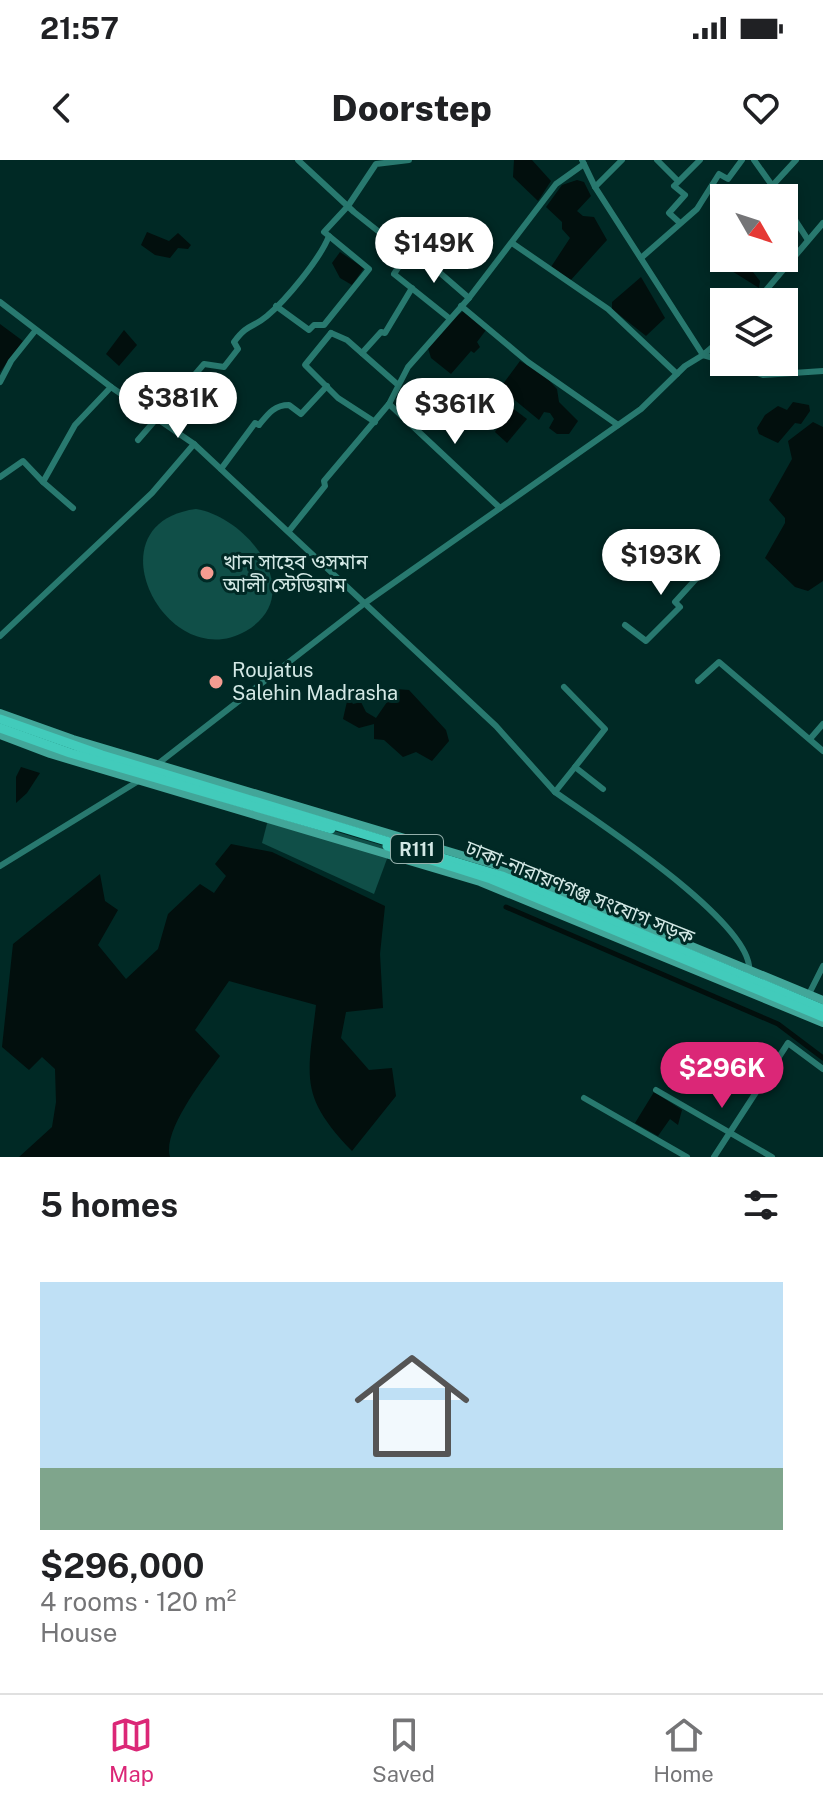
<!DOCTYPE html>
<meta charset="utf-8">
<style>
body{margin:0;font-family:"Public Sans","Noto Sans Bengali",sans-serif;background:#f2f2f2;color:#202124;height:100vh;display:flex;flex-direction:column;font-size:30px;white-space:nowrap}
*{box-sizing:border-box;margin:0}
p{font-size:26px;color:#757577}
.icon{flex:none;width:44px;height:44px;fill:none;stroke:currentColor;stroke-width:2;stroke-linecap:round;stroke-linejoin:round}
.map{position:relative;height:997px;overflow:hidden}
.drawer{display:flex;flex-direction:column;background:#fff;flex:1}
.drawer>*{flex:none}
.needle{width:52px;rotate:129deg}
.fabs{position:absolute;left:710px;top:24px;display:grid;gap:16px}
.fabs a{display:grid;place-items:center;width:88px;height:88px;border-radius:0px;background:#fff;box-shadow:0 4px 12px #0003;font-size:40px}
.price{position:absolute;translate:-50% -68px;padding:0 18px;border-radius:28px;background:#fff;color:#222;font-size:26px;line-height:52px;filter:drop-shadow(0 2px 4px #0008)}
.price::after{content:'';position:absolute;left:50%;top:48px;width:24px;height:18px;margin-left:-12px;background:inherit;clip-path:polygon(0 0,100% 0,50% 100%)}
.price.current{background:#db2777;color:#fff}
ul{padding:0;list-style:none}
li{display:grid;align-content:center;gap:16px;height:424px;padding:0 40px}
li span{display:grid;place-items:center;height:248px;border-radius:0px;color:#555}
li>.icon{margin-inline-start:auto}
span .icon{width:144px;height:144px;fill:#fffc;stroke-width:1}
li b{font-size:34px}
h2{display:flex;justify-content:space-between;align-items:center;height:96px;padding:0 40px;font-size:34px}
.status{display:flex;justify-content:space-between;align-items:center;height:56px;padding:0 40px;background:#fff;direction:ltr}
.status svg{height:22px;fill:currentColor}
header{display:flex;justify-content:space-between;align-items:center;height:104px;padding:0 40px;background:#fff;font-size:36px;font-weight:800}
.tabs{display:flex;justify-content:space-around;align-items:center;height:112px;border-top:2px solid #e0e0e0;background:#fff;font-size:22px;color:#757577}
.tabs a{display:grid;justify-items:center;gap:4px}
.tabs .current{color:#db2777}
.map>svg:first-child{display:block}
</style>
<div class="status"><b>21:57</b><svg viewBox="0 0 49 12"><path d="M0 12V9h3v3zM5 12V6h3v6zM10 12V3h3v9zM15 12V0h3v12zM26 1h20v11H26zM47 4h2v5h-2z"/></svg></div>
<header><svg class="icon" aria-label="back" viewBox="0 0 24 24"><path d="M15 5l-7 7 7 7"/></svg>Doorstep<svg class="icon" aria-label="heart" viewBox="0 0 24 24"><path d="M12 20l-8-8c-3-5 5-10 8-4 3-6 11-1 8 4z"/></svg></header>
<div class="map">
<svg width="823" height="997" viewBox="0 0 823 997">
<rect width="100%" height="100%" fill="#002925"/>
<!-- green -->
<g fill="#104f48">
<path d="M196 349C247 357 309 434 246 471 166 517 88 363 196 349Z"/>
<polygon points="270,652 391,688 374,734 262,683"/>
</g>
<!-- water -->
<g fill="#020f0d">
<polygon points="514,0 532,0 551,21 538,41 513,17"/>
<polygon points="577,20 584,22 591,36 577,51 583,56 594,57 607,80 570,121 551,107 570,78 562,69 562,62 546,47 562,25"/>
<polygon points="147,72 169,81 178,73 191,85 188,89 178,88 170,98 155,95 141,85"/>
<polygon points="340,92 364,108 352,125 340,118 332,103"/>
<polygon points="734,98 742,98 760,121 759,128 727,108 724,104"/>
<polygon points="641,117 665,158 646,176 612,149 612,142"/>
<polygon points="464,151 486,170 477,182 480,187 474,193 471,191 451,214 431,198 428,188 451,159"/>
<polygon points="0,164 23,181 0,212"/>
<polygon points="124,170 137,185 119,206 106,194"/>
<polygon points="520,201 544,215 557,229 559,242 578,261 569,274 557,274 549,268 554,259 550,253 544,252 539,260 500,228"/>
<polygon points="793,242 809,245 810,251 801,264 795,263 778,283 759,274 757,268 765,255 778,246 787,250"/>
<polygon points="511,247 527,259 507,283 495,272"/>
<polygon points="813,262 823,267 823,421 808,431 795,427 765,398 785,363 785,358 769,340 792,299 788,281"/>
<polygon points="396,529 409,530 446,570 449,581 432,601 416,592 403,597 384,580 374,579 374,564 359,568 343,559 348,537 353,544 361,542 366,552 376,558"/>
<polygon points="21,607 40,613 27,633 16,643 16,617"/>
<path d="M231 684 272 692 385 746 380 794 383 848 346 852 341 878 369 910 392 908 396 936 352 991C298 935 308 917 316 845L229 821 195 870 220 896C204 918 162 971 170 997H19L52 967 56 942 55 909 42 897 29 910 2 887 13 784 100 714 105 741 118 750 98 785 126 819 158 789 168 754 200 724 214 733 226 716 215 704Z"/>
<polygon points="654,932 682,950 678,965 670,959 658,976 635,963"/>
</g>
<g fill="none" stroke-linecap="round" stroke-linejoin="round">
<!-- canal -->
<polyline stroke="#020f0d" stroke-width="5" points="506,747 778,864 823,898"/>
<!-- street -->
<g stroke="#28796f" stroke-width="6">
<polyline points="298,0 354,52 407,94 424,99 469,138"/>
<polyline points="657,0 678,21"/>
<polyline points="754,0 781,38"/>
<polyline points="584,4 595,27 703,195 724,177"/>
<polyline points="772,26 796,0"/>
<polyline points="595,27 622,0"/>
<polyline points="784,43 808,80"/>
<polyline points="680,63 669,53 685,35 674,26 700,0"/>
<polyline points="512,83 608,149 677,214"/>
<polyline points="407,94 394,114 449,158"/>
<polyline points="641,98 697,49 719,14 728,19 742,0"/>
<polyline points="0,142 111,227 194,284"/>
<polyline points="756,142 823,63"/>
<polyline points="276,146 309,170 314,165 324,165 369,109 329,76"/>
<polyline points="461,146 528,202 618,265"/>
<polyline points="331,173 305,205 338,238 375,262"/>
<polyline points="331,173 347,180 397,224"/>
<polyline points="362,193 381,172 385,173 412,128"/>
<polyline points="726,202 763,215 823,211"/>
<polyline points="0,222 11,201 35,171"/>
<polyline points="389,244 500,348"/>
<path d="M138 280 204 204 224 207 238 189 234 182C248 163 253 168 267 156 286 140 320 99 329 76L324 72 348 46 376 4 409 0"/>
<path d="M221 309 255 263 259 265C268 254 274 245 289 245L301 254 327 226"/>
<polyline points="0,317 23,301 43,322 75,265 111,227"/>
<polyline points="43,322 73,348"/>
<polyline points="289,371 325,326 324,321 389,244 408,207 469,138 556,24 584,4 582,0"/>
<polyline points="625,465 646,481 680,447 675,442 705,409 685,393"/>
<polyline points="0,476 152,333 194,284 496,566 555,632"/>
<polyline points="698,521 719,502 823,591"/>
<polyline points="564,527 605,569 575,607 603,629"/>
<polyline points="810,579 823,564"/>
<polyline points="155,606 365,443 641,249 685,206 703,195 724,201"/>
<path d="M575 607 555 632C594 660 756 764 749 812"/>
<polyline points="0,706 140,620"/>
<polyline points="809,834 823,806"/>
<polyline points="656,930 772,997"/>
<polyline points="584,938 687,997"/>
<polyline points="714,997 788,883 823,909"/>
</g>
<!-- secondary -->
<g stroke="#42a699" stroke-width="8">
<polyline points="0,553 73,579 495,705 823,840"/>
<polyline points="0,575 50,594 480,722 823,863"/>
</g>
<!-- primary -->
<g stroke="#42cbbb" stroke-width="9">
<polyline points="0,559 102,595 502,716 823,849"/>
<polyline points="0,568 70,593 331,669"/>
<polyline points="387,686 491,719 823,857"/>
</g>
</g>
<!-- markers -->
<g fill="#f59c91" stroke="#002925" stroke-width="3">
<circle cx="207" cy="413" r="8"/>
<circle cx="216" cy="522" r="8"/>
</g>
<g text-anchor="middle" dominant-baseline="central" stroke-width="6" stroke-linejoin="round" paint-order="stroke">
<!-- shield labels -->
<rect fill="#002925" stroke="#94afab" stroke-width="2" x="391" y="675" width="52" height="28" rx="6"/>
<g font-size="18" font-weight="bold" fill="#d3e8e5">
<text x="417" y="689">R111</text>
</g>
<!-- poi labels -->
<g font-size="20" fill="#d3e8e5" stroke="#002925" text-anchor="start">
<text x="223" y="402">খান সাহেব ওসমান<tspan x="223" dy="23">আলী স্টেডিয়াম</tspan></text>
<text x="232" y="510">Roujatus<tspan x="232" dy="23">Salehin Madrasha</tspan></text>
</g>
<!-- street labels -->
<g font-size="20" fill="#d3e8e5" stroke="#002925">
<text transform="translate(580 732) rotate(22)">ঢাকা-নারায়ণগঞ্জ সংযোগ সড়ক</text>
</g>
</g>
</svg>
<div class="fabs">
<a><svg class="needle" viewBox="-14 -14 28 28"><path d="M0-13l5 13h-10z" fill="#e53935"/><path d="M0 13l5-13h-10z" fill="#757577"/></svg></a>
<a><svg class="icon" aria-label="layers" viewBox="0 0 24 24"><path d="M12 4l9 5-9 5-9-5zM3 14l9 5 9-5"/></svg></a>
</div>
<b class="price" style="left:434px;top:125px">$149K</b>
<b class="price" style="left:178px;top:280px">$381K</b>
<b class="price" style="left:455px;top:286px">$361K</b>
<b class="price" style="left:661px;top:437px">$193K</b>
<b class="price current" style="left:722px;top:950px">$296K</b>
</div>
<section class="drawer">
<h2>5 homes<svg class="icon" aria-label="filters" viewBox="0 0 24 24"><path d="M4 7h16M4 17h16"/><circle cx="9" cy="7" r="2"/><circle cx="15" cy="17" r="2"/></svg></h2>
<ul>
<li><span style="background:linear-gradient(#bfe0f5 75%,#7fa58c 0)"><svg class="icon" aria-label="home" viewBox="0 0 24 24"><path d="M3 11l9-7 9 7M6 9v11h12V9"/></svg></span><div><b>$296,000</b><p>4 rooms · 120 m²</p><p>House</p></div></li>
</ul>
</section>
<nav class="tabs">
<a class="current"><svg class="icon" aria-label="map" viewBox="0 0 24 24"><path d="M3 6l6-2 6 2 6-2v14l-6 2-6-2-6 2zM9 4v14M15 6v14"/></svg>Map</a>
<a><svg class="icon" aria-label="saved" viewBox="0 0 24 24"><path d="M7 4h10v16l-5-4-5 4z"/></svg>Saved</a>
<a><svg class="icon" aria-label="home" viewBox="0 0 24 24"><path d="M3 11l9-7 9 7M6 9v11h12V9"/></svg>Home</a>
</nav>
